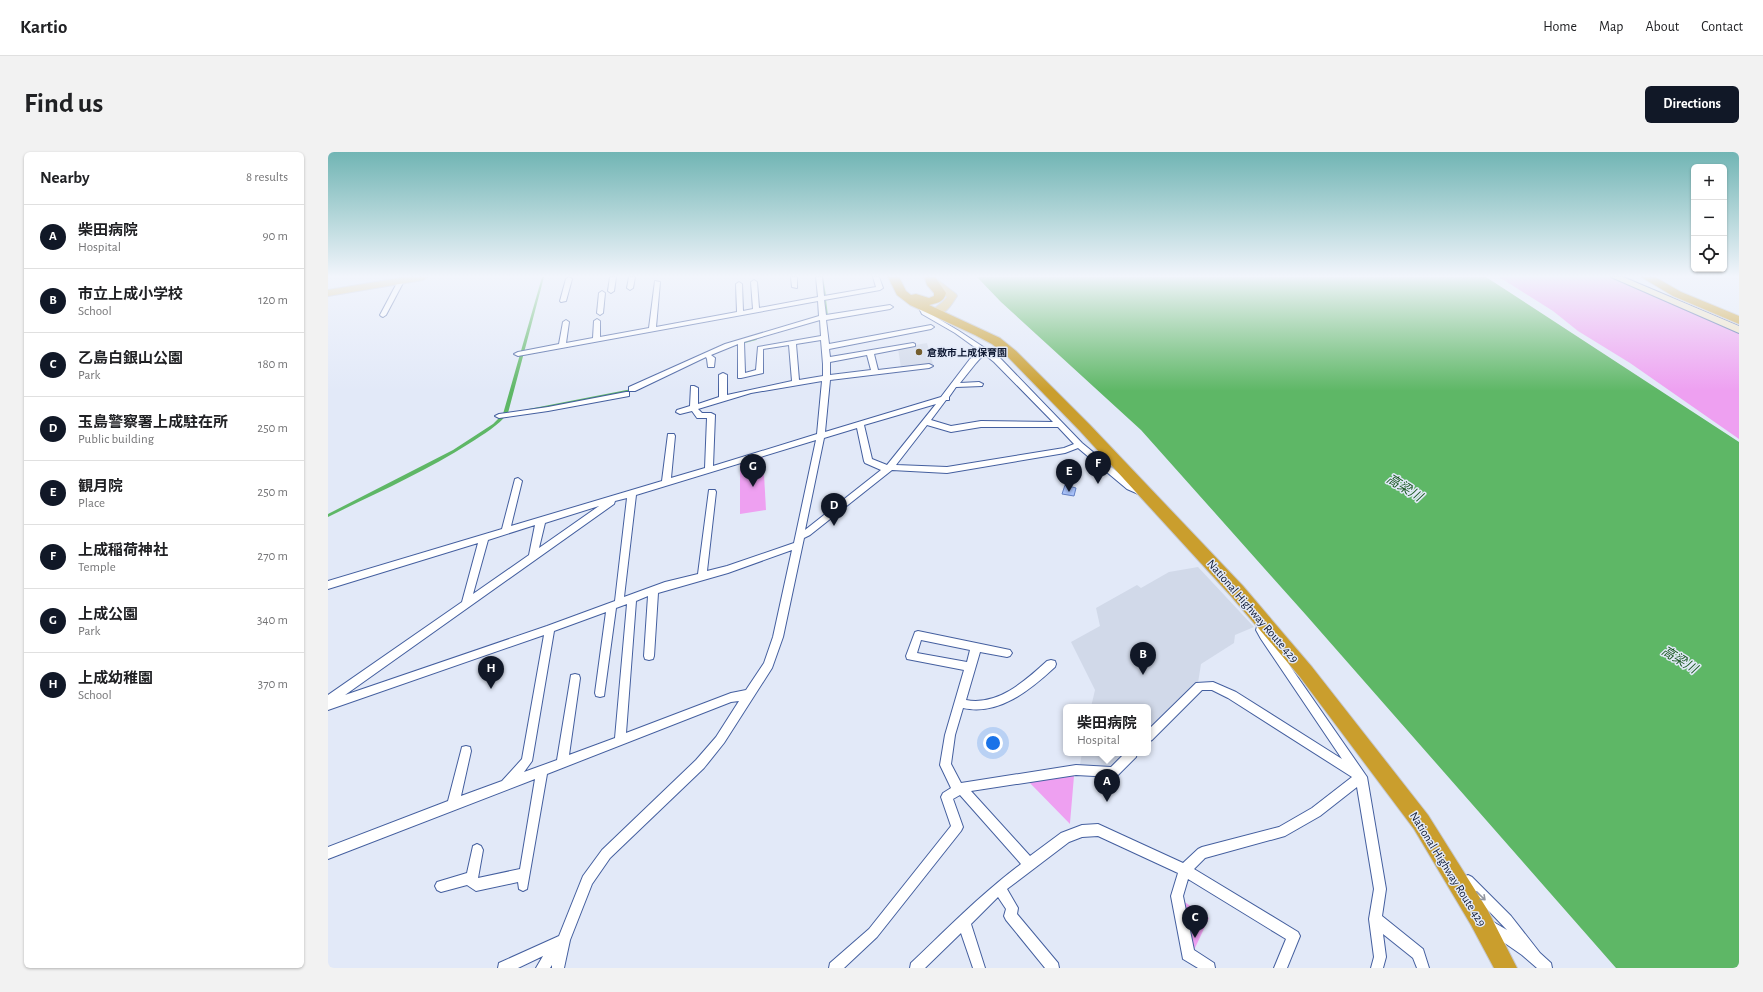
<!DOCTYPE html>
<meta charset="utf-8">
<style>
body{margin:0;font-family:"Alegreya Sans","Noto Sans JP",sans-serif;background:#f2f2f2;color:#202124}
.controls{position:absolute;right:12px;top:12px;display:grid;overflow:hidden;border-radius:6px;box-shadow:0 1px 3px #0004}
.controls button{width:36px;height:36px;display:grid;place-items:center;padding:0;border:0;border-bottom:1px solid #e0e0e0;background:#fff;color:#202124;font:20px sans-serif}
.you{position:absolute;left:665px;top:591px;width:14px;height:14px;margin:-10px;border:3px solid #fff;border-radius:50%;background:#1a73e8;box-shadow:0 0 0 6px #1a73e833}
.badge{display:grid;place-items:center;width:26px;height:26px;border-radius:50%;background:#111827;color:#fff;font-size:13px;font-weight:700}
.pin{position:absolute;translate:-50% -33px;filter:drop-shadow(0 1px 2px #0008)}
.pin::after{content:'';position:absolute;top:21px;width:14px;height:12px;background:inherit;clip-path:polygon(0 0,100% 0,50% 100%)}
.popup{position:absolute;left:735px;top:552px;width:88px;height:52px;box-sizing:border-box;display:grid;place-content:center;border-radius:6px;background:#fff;filter:drop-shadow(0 1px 3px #0005);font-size:13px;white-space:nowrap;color:#757577}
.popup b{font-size:15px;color:#202124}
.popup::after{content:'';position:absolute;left:50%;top:100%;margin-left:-8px;border:8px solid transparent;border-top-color:#fff}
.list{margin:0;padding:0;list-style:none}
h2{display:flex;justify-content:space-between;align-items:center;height:52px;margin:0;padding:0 16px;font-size:17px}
h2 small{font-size:13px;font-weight:400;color:#757577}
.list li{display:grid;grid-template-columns:26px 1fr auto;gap:12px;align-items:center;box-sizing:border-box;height:64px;padding:0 16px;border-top:1px solid #e0e0e0}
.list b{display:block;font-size:15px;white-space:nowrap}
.list p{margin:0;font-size:13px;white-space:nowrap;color:#757577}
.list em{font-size:13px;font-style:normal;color:#757577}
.icon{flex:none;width:22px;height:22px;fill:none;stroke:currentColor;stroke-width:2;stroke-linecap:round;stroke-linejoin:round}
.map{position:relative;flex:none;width:1411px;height:816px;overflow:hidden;border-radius:6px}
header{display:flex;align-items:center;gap:24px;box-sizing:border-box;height:56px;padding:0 20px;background:#fff;border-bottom:1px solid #e0e0e0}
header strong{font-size:19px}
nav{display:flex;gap:22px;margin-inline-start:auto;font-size:14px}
.intro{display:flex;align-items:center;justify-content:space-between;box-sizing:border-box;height:96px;padding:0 24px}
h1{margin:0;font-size:28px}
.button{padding:10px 18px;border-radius:6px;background:#111827;color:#fff;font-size:14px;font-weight:700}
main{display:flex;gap:24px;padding:0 24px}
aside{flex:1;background:#fff;border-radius:6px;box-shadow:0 1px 3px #0004}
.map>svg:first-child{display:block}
</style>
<header>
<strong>Kartio</strong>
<nav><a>Home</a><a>Map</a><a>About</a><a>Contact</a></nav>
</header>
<div class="intro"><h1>Find us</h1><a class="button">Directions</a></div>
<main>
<aside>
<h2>Nearby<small>8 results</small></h2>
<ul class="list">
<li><span class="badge">A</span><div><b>柴田病院</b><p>Hospital</p></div><em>90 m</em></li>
<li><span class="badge">B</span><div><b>市立上成小学校</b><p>School</p></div><em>120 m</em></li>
<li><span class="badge">C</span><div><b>乙島白銀山公園</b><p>Park</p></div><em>180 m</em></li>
<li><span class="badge">D</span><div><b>玉島警察署上成駐在所</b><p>Public building</p></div><em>250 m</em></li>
<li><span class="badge">E</span><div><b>観月院</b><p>Place</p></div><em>250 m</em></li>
<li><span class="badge">F</span><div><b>上成稲荷神社</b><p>Temple</p></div><em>270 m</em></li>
<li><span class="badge">G</span><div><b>上成公園</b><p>Park</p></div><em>340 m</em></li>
<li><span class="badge">H</span><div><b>上成幼稚園</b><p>School</p></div><em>370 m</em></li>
</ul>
</aside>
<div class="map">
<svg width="1411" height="816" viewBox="0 0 1411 816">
<rect width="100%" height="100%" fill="#e2e9f8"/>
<g fill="#d1d9e9">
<path d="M 599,191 L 605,212 L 573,216 L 570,196 Z"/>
<path d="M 870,415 L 926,475 L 907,483 L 906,491 L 873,512 L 870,531 L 820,579 L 820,555 L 763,555 L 767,538 L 743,490 L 772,474 L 768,456 L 809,433 L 813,436 L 841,420 Z"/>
<path d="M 754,601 L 798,601 L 780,618 L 751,618 Z"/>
</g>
<g fill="#eea0f1">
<path d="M 1171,125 L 1284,125 L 1411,180 L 1411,287 L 1302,211 L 1250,179 L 1225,159 Z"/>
<path d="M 435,305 L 438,358 L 412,362 L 412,311 Z"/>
<path d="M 746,624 L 742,671 L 742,672 L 701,630 Z"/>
<path d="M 855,749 L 881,766 L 866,798 Z"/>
</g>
<g fill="#5eb766">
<path d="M 214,125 L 216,125 L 180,261 C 170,274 156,282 142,291 C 97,320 48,341 0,365 L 0,362 L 125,298 L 165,272 L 175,262 Z"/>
<path d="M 649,125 L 1158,125 L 1411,290 L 1411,816 L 1288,816 L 978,463 L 813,278 L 673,150 Z"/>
</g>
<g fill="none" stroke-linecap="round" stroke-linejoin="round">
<g stroke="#5eb766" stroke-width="2">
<path d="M 494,125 L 497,144"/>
<path d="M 497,147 L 499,164"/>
<path d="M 413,191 L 428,187"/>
<path d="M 201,258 L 304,238"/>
</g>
</g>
<path fill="#a9c3fc" stroke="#6380c3" d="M 737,333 L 748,336 L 746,344 L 734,342 Z"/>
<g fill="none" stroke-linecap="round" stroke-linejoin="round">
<g stroke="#445f9f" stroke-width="2">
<g id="street">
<path d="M 241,125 L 244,127 L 238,149 L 233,150 L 232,149 L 238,127 Z"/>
<path d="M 282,125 L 288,125 L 286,139 L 283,141 L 280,139 Z"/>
<path d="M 301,125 L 307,125 L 305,136 L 302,138 L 299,136 Z"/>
<path d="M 463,125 L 469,125 L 469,136 L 464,135 Z"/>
<path d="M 488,125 L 494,125 L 496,144 L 548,135 L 545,125 L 551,125 L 555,136 L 552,138 L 496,148 L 498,163 L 562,153 L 565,155 L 562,157 L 498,168 L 501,192 L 603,173 L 606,175 L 603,177 L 501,197 L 502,205 L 585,191 L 587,192 L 587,194 L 546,202 L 550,218 L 601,212 L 605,214 L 601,216 L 502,228 L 497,280 L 613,245 L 642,207 L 652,199 L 627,181 L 594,162 L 591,156 L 594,154 L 596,155 L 599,160 L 631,179 L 672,206 L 754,291 L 805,333 L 818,339 L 819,341 L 815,344 L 799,337 L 750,296 L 737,301 L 619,321 L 564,318 L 482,383 L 476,386 L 455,485 L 444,516 L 396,591 L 376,616 L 282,706 L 264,732 L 242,788 L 236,816 L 224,816 L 224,813 L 222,816 L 208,816 L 215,804 L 190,816 L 170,816 L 171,811 L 231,784 L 255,724 L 274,698 L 368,608 L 388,585 L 411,549 L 403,550 L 219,622 L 199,737 L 195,739 L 191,737 L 190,730 L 148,739 L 139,733 L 113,740 L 109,738 L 107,734 L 109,730 L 139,721 L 145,694 L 149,692 L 153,694 L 155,698 L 150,726 L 192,717 L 207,627 L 0,707 L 0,695 L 120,649 L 133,599 L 134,595 L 138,594 L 142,595 L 143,599 L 133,644 L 174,629 L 194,607 L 216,483 L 0,558 L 0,543 L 134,450 L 150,391 L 0,437 L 0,429 L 174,377 L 187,327 L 190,326 L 194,329 L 183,374 L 334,329 L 340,282 L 346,282 L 347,284 L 343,326 L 377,316 L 379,266 L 369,266 L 364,259 L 352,262 L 348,260 L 349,258 L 362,254 L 363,234 L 366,234 L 370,236 L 370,252 L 391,245 L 391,223 L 395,221 L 399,223 L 399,243 L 464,229 L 461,193 L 435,197 L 435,221 L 413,226 L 410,226 L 410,192 L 383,203 L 387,206 L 386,215 L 380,215 L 379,207 L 378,205 L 307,239 L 301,239 L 301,235 L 397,192 L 491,164 L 490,149 L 190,204 L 186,202 L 190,200 L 231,192 L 235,170 L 238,168 L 241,170 L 238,191 L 265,186 L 266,169 L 269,167 L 272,169 L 272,185 L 321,176 L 327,129 L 332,130 L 328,175 L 409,160 L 408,132 L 411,130 L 414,132 L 415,159 L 425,157 L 423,130 L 426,128 L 429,130 L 431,156 L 490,145 ZM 492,168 L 493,184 L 430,195 L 428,218 L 417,221 L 416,190 ZM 493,188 L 495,212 L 495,224 L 471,228 L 468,192 ZM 656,202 L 666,210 L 725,270 L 653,269 L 623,274 L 603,268 L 618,248 L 621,248 L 621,245 L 628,235 L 654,234 L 655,232 L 651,230 L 632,231 L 648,211 ZM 539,203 L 543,218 L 502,223 L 502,210 ZM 494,229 L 489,282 L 385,314 L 387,263 L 383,261 L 374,261 L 370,257 L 423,241 ZM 608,252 L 559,313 L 544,307 L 536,273 ZM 599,273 L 623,280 L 653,275 L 730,275 L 746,292 L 736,296 L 619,315 L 568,313 ZM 529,276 L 536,309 L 537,311 L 553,318 L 477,378 L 496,286 ZM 488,288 L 466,391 L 399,414 L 379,419 L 388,340 L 387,338 L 381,338 L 370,422 L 337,430 L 296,445 L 308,343 ZM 299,346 L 287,449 L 219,474 L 17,543 L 286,352 L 287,349 ZM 271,354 L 211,396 L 217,371 ZM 207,373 L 201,403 L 145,442 L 160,388 ZM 464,398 L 445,485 L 436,511 L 418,538 L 403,541 L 298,581 L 308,449 L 320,444 L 316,504 L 317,507 L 321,508 L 325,507 L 326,504 L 330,441 L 400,421 ZM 299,452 L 287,586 L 241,603 L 252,526 L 251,523 L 247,522 L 243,523 L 229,608 L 196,620 L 204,609 L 226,479 L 278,460 L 267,541 L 268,544 L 272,545 L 276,544 L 288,456 Z"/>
<path d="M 73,127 L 76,129 L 58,163 L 55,165 L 53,164 L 52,163 L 70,129 Z"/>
<path d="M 274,139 L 277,141 L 275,161 L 272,163 L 269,161 L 271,141 Z"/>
<path d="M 298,240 L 301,240 L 301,244 L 220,259 L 171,266 L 167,264 L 171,262 L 220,255 Z"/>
<path d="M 934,467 L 937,468 C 940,473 937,477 939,481 L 1039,625 L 1058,737 L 1054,764 L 1095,797 L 1101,816 L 1089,816 L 1085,806 L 1055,782 L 1058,805 L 1055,816 L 1043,816 L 1046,805 L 1041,767 L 1046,737 L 1029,635 L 992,664 L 957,684 L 877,706 L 866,717 L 970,780 L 972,784 L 959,816 L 946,816 L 958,787 L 860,727 L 855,744 L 866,798 L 886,811 L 887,816 L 870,816 L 855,807 L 843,744 L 850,721 L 770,684 L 754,685 L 741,690 L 679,737 L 690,756 L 689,762 L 730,811 L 731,816 L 717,816 L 678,768 L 676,764 L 678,757 L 670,745 L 643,772 L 657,816 L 645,816 L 633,781 L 597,816 L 582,816 L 583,811 C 619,777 653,742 693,712 L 632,643 L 625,647 L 635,675 L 633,679 L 549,785 L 516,816 L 501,816 L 502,811 L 541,777 L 623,674 L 613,645 L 615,641 L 623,636 L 612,613 L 617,583 L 636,518 L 579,507 L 578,504 L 587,480 L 590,479 L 682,498 L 684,501 L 682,504 L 679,505 L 652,500 L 638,548 C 670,554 697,529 719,509 L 723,508 L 727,509 L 728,512 L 727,515 C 702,538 671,564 635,556 L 627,583 L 623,612 L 633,631 L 748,613 L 783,615 L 797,601 L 809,601 L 808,605 L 789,624 L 785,625 L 748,623 L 643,639 L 702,704 L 733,681 L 754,673 L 770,672 L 855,711 L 870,697 L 874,695 L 951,675 L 984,656 L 1024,625 L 900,546 L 884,538 L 874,538 L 824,588 L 820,590 L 820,578 L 868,531 L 885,530 L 908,540 L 1014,607 L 933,487 L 928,478 L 931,468 ZM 593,488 L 642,498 L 639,510 L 589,501 Z"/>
<path d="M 1140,723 L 1144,725 L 1183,764 L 1212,801 L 1223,811 L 1224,816 L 1209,816 L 1194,803 L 1158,778 L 1156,774 L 1158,770 L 1162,768 L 1179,778 L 1136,733 L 1134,729 L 1136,725 Z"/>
</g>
</g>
<g stroke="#445f9f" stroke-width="2">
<path id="secondary" d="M 1283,125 L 1295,125 L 1411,174 L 1411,181 Z"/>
</g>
<g stroke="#c5c7ce" stroke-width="2">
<g id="primary">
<path d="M 78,125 L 100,125 L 95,128 L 0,144 L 0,138 Z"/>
<path d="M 595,125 L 606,125 L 628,142 L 629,144 C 623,153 617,165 604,162 L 603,160 C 608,154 613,153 619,145 Z"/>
</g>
</g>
<g stroke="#c5c7ce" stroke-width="2">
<g id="highway">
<path d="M 560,125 L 571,125 L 578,139 L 583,143 L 588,142 L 601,146 L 606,144 L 606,141 L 599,133 L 597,127 L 599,125 L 607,125 L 618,141 C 616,150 609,151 601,153 L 672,186 L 688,199 L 762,273 L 915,434 L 984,515 L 1100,663 L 1159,757 L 1189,816 L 1166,816 L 1143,773 L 1086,677 L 972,525 L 903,444 L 752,279 L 680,205 L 664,192 L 647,183 L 582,153 L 569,143 Z"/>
<path d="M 1313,125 L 1327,125 L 1353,140 L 1411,164 L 1411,172 L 1345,144 Z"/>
</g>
</g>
<use href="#street" fill="#fff" fill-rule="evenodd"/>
<use href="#secondary" fill="#efe2c0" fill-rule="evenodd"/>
<use href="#primary" fill="#dfc581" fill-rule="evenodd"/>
<use href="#highway" fill="#ca9e2d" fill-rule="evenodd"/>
</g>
<defs><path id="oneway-shaft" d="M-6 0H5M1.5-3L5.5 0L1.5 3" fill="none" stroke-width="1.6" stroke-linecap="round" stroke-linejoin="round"/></defs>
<use stroke="#9297a2" href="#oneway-shaft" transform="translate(1153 744) rotate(44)"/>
<linearGradient id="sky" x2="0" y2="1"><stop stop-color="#71b5b4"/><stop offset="0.52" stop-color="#f2f5fc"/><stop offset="1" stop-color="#f2f5fc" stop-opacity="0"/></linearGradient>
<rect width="1411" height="239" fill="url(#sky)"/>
<circle fill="#745e2e" stroke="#e2e9f8" stroke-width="1.5" cx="591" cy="200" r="4"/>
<g text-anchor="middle" stroke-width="3" stroke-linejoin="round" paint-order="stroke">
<g font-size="10" font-weight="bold" fill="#0d1731" stroke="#e2e9f8" text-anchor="start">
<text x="599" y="204">倉敷市上成保育園</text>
</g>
<g font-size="12" fill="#0d1731" stroke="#e2e9f8">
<text transform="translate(925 459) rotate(49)" y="4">National Highway Route 429</text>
<text transform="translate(1120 717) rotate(58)" y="4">National Highway Route 429</text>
</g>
<g font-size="13" font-style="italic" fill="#1f5b27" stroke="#e2e9f8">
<text transform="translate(1077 335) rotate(32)" y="5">高梁川</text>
<text transform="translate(1352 507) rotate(32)" y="5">高梁川</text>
</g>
</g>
</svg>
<div class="controls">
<button>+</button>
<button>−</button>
<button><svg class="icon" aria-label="locate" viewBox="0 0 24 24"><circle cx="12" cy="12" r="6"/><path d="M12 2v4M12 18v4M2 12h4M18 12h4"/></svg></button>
</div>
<div class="you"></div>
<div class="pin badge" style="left:779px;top:650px">A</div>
<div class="popup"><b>柴田病院</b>Hospital</div>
<div class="pin badge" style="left:815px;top:523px">B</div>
<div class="pin badge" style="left:867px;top:786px">C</div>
<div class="pin badge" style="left:506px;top:374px">D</div>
<div class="pin badge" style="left:741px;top:340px">E</div>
<div class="pin badge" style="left:770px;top:332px">F</div>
<div class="pin badge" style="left:425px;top:335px">G</div>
<div class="pin badge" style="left:163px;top:537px">H</div>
</div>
</main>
